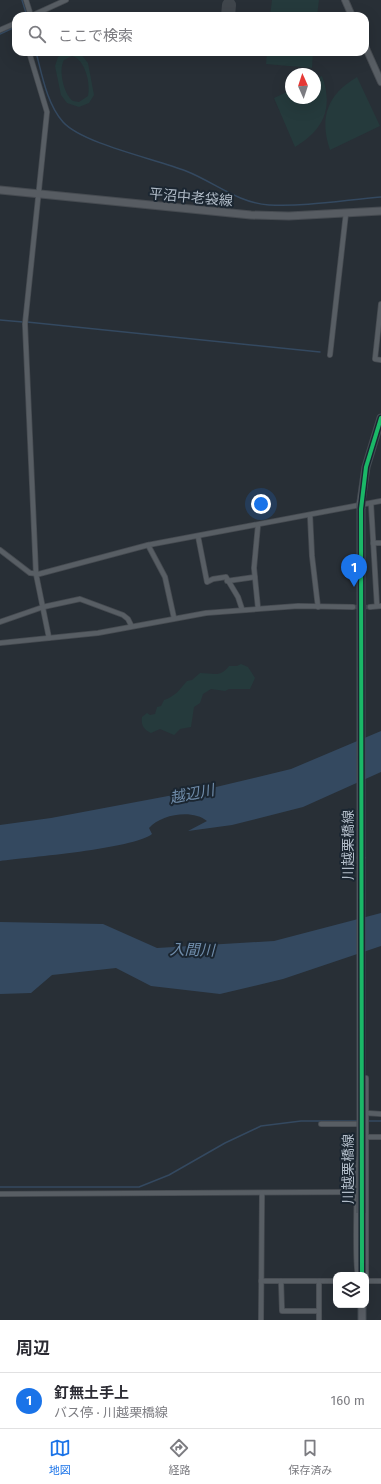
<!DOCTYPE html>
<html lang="ja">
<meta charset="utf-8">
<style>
body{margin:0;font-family:"Fira Sans","Noto Sans JP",sans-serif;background:#f7f7f7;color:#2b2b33}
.controls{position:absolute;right:12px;bottom:12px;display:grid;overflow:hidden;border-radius:8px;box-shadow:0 4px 16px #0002}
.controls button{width:36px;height:36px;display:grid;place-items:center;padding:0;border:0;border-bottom:1px solid #e1e1e2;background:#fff;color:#2b2b33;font:20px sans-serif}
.compass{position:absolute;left:285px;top:68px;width:36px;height:36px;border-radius:50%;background:#fff;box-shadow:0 4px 16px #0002;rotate:357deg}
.you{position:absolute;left:261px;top:504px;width:14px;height:14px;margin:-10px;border:3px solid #fff;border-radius:50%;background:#1a73e8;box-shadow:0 0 0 6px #1a73e833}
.badge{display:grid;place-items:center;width:26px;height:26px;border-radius:50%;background:#1a73e8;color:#fff;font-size:13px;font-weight:700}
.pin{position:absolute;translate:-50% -33px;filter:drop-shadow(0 1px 2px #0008)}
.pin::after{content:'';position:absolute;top:21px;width:14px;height:12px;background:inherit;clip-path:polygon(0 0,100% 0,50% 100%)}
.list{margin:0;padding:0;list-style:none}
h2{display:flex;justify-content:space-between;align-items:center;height:52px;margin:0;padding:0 16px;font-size:17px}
h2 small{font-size:13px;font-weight:400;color:#7c7c81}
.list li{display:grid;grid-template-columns:26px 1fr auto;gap:12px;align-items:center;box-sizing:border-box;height:56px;padding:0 16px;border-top:1px solid #e1e1e2}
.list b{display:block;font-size:15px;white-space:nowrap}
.list p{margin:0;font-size:13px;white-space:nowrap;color:#7c7c81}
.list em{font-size:13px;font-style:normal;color:#7c7c81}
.icon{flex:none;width:22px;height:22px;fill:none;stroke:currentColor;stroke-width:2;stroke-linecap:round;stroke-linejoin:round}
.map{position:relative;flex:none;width:381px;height:1320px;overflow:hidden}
.search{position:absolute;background:#fff;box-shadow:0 4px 16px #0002;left:12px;right:12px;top:12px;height:44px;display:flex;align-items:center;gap:10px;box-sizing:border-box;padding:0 14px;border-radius:12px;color:#7c7c81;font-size:15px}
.sheet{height:108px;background:#fff}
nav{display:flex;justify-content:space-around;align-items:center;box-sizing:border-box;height:56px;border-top:1px solid #e1e1e2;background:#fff;font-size:11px;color:#7c7c81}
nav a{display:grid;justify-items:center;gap:2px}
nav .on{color:#1a73e8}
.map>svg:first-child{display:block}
</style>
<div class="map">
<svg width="381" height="1320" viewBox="0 0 381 1320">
<rect width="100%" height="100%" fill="#282f36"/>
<path fill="#2f3a46" d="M 124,12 L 168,16 L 123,16 Z"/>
<g fill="#253a3c" fill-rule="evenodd">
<path d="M 272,0 L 319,0 L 317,16 L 270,16 Z"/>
<path d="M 66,52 L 80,53 L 88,63 L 94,95 L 89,103 L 79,107 L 67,103 L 61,95 L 55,66 L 58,57 ZM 72,56 C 85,59 91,84 88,96 L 79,102 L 73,101 C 64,95 58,70 64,60 Z"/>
<path d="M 267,52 L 313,52 L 312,68 L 266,64 Z"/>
<path d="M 322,76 C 334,109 323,130 295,147 L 274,98 L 291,90 L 291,98 L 315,98 L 315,79 Z"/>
<path d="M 357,77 L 380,126 L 330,150 C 319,117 327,95 357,77 Z"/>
<path d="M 241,664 L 248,667 L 255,678 L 250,689 L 229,689 L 225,691 L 211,689 L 203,694 L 200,703 L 194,707 L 191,727 L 180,729 L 174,735 L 160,729 L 151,733 C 143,729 141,725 142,717 L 147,713 L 150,715 L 155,714 L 157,707 L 161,706 L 164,700 C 176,696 179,690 187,681 L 192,680 L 200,673 C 213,673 220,678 229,666 L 237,666 Z"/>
</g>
<g fill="#344960">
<path d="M 381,731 L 381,772 L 303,807 L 232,825 L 188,831 L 207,821 C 193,809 161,814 149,828 L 152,834 C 133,849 29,857 0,861 L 0,825 L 51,818 L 216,787 L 291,769 Z"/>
<path d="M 381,913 L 381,946 L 283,979 L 220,994 L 151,986 L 116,968 L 52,975 L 31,993 L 0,994 L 0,922 L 103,924 L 157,948 L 274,941 Z"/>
</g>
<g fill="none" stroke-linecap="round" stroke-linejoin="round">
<g stroke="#344960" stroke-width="1.5">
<path d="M 22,0 L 27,16"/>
<path d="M 0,34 L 15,27"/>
<path d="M 36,52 C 42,75 47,104 63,122 C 83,144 156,159 186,171 C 214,182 238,203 269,205 C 305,207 345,200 381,197"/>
<path d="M 0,320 L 23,322"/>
<path d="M 27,322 L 320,352"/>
<path d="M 367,1121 L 381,1121"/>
<path d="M 0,1187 L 139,1187 L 169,1175 L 225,1143 L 261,1126 L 301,1121 L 359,1121"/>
</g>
<path stroke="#40464c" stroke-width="14" d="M 228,16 L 229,5"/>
<path stroke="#3d444c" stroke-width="4.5" stroke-dasharray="4.5 2" stroke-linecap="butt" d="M 353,607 L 370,607"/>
<g stroke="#464b51" stroke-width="6">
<g id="minor">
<path d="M 26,0 L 31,16"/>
<path d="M 31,16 L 66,0"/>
<path d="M 0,30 L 16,23"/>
<path d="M 29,52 L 47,112 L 25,324 L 36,574 L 49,638"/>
<path d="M 381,304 L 375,359 L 381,360"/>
<path d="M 330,355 L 346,213"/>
<path d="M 371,504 L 377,606"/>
<path d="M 310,515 L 312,556 L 318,607"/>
<path d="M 198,536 L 207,582 L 213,579 L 226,577 L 238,597 L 242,609"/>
<path d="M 373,543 L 381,543"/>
<path d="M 148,545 L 165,577 L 174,618"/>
<path d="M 0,550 L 30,573 L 39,574 L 148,545 L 381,501"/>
<path d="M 227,581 L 255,577"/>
<path d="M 370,607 L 381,606"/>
<path d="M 258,608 L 254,568 L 258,525"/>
<path d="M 0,622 L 43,607 L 80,599 L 123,615 L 128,619 L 131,625"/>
<path d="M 0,643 L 98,633 L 206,613 L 298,606 L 353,607"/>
<path d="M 366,1113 L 381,1114"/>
<path d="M 321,1124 L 362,1124"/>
<path d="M 366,1137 L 381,1137"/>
<path d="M 0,1194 L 357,1192"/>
<path d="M 358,1275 C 355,1265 356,1163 360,1156"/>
<path d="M 366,1276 L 366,1078"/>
<path d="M 261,1281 L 336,1281"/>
<path d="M 281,1281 L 282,1311 L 319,1311"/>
<path d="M 319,1281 L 319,1320"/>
<path d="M 366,1281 L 381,1281"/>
<path d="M 261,1320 L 262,1193"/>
</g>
</g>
<g stroke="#464b51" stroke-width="8">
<g id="tertiary">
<path d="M 345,0 L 352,16"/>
<path d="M 365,46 L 381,82"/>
</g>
</g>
<g stroke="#464b51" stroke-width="9">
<path id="secondary" d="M 0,190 L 251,215 L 289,216 L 381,211"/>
</g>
<g stroke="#454c53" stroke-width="9">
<g id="primary">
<path d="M 361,502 L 366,467 L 381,418"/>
<path d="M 361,509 L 361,857"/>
<path d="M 361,1213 L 362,1275"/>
<path d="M 362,1305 L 362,1320"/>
</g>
</g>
<use href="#minor" stroke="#585e64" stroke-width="4.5"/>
<use href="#tertiary" stroke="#585e64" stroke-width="6"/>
<use href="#secondary" stroke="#575c62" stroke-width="7"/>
<use href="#primary" stroke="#5a5f66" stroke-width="7"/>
<g stroke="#454c53" stroke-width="9" stroke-linecap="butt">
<g id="primary-bridge">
<path d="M 361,509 L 361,502"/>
<path d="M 361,857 L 361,1213"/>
</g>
</g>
<use href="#primary-bridge" stroke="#5a5f66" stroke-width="7"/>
<g stroke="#1b2631" stroke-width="7">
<path id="bus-1" d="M 362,1275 L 361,509 L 366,467 L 381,418"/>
</g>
<use href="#bus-1" stroke="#1ab867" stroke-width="4"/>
</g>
<g text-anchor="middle" stroke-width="4" stroke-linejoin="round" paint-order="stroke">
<g font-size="14" fill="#b1bcc8" stroke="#1b2631">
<text transform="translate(191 197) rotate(5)" y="5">平沼中老袋線</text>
<text transform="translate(348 845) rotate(-90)" y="5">川越栗橋線</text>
<text transform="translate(348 1169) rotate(-90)" y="5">川越栗橋線</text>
</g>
<g font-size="15" font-style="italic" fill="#718eac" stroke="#1b2631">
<text transform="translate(192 794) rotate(-11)" y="5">越辺川</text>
<text transform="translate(192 950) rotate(1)" y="5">入間川</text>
</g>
</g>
</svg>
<div class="controls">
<button><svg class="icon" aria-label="layers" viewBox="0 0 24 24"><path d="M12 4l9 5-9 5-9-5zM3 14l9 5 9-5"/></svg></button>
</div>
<svg class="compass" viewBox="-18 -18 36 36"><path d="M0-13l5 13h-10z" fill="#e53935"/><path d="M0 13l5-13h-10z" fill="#7c7c81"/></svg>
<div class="you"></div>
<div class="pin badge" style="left:354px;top:587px">1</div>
<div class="search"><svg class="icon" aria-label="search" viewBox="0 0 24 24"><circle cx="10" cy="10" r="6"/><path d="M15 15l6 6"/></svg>ここで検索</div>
</div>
<section class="sheet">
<h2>周辺<small></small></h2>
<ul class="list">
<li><span class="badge">1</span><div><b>釘無土手上</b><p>バス停 · 川越栗橋線</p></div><em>160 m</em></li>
</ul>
</section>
<nav>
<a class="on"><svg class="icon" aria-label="map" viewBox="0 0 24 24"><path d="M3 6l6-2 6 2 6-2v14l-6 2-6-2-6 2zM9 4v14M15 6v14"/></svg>地図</a>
<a><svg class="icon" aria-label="directions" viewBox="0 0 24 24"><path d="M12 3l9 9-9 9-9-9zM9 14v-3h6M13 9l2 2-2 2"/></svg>経路</a>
<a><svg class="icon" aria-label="saved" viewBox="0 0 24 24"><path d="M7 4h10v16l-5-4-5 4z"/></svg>保存済み</a>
</nav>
